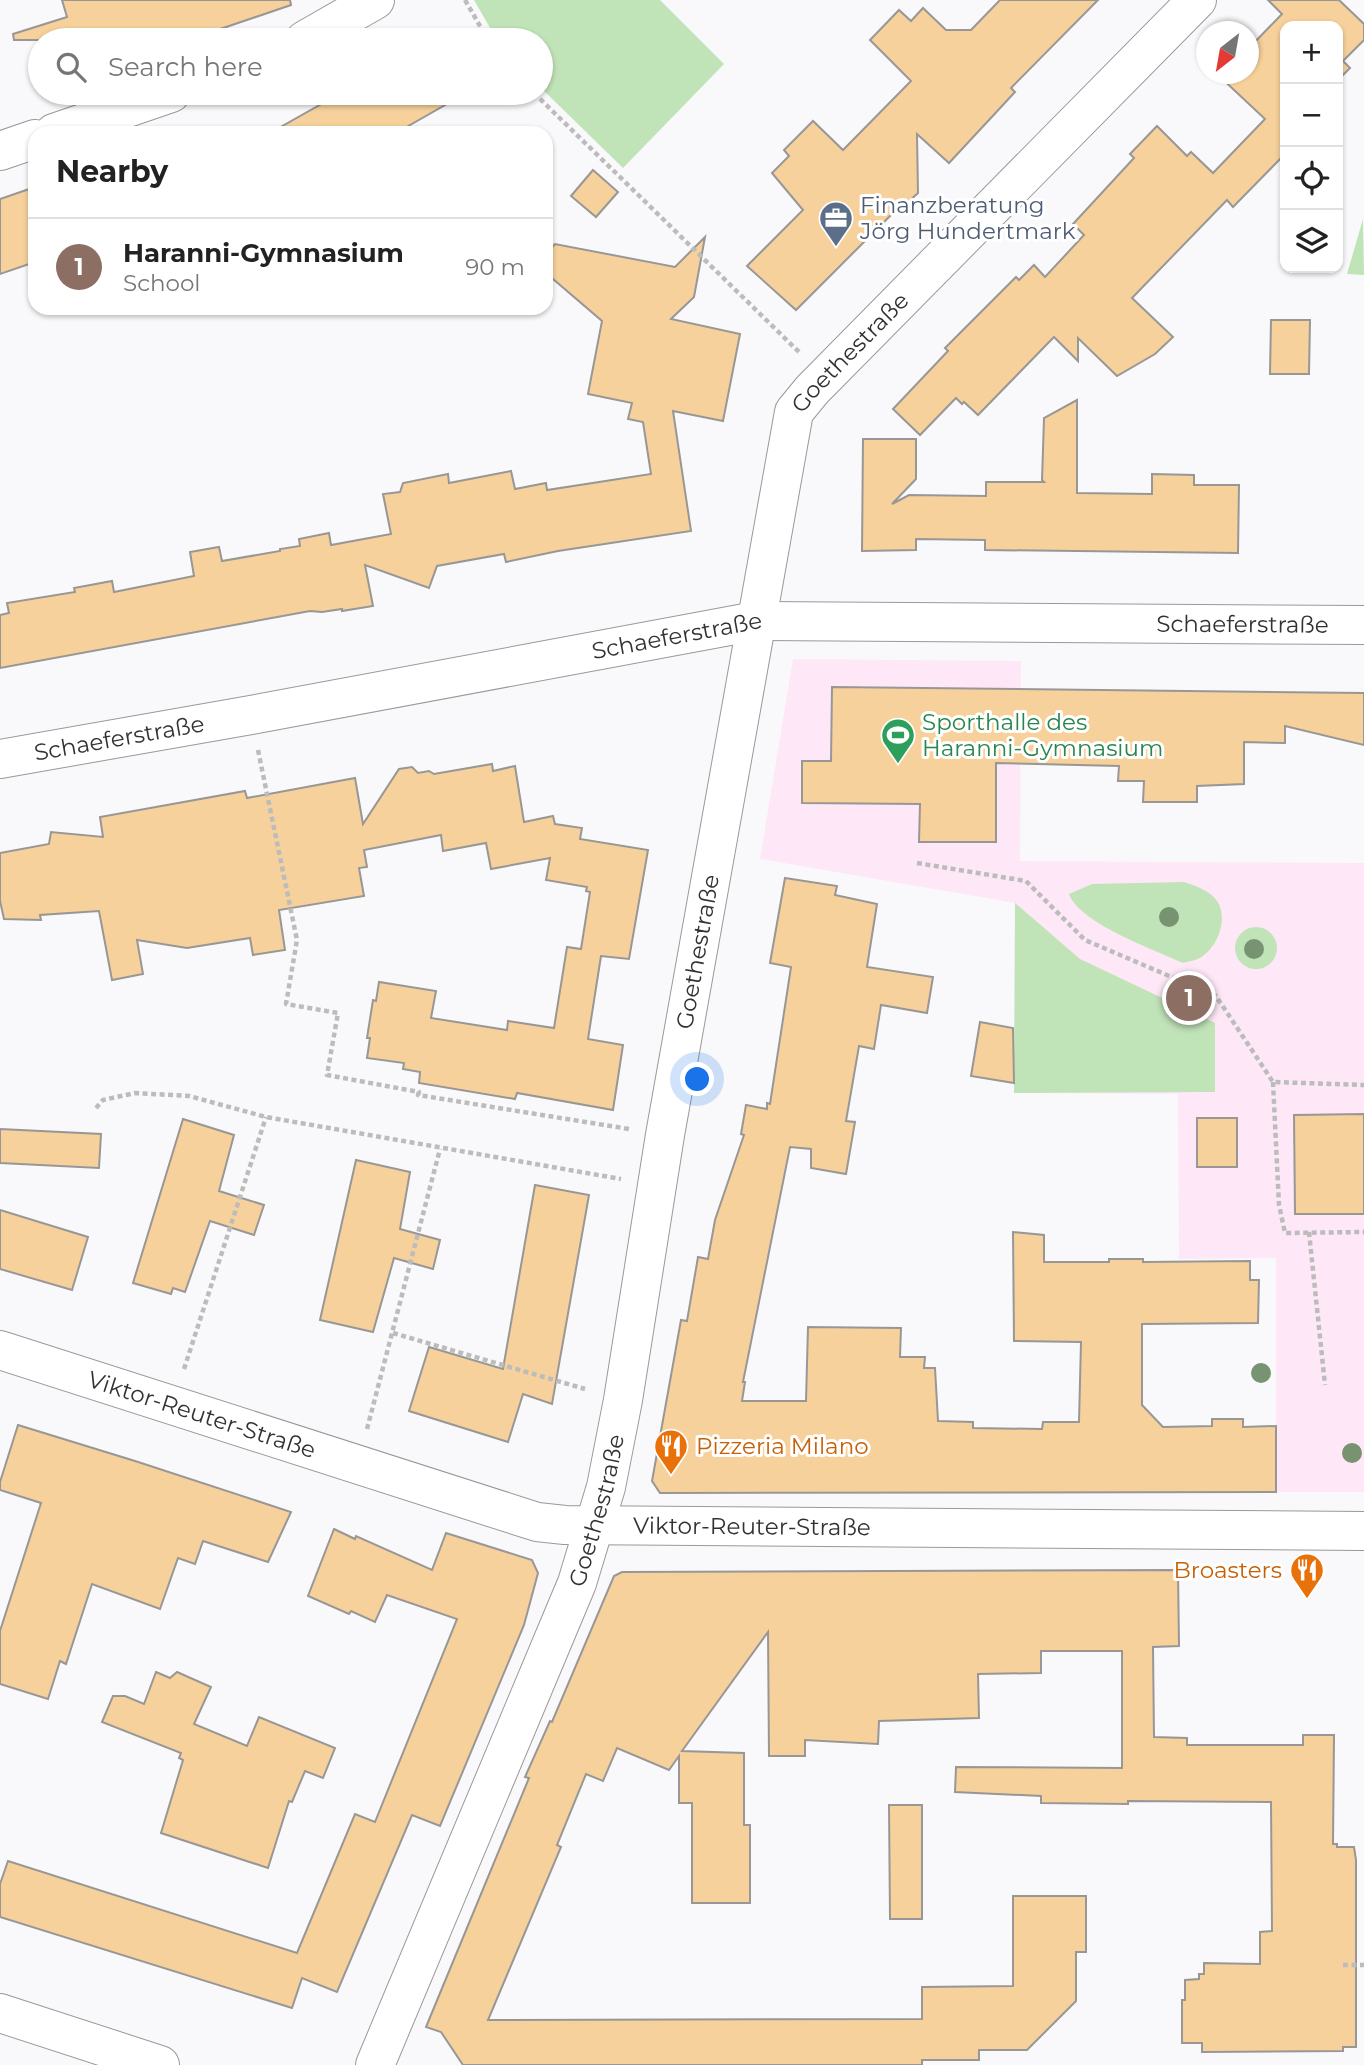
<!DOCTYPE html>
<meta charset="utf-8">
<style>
body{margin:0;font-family:Montserrat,sans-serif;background:#f6f6f6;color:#222}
.controls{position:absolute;right:21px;top:21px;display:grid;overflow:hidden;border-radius:14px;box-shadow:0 2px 5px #0004}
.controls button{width:63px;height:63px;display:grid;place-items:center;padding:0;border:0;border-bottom:2px solid #e0e0e0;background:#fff;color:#222;font:35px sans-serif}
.compass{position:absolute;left:1196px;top:21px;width:63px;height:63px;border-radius:50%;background:#fff;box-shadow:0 2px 5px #0004;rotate:211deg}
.you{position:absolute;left:698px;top:1080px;width:24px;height:24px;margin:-18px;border:5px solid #fff;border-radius:50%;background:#1a73e8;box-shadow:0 0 0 10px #1a73e833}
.badge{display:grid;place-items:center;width:46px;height:46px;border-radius:50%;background:#0b8043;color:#fff;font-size:23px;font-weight:700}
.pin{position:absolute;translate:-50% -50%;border:4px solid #fff;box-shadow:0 2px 7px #0006}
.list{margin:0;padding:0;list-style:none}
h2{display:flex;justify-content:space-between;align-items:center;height:91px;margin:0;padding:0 28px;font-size:30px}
h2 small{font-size:23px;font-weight:400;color:#767676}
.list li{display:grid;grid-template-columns:46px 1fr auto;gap:21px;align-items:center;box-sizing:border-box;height:98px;padding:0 28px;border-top:2px solid #e0e0e0}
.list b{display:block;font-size:26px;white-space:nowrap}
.list p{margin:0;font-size:23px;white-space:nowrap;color:#767676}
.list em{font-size:23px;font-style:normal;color:#767676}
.icon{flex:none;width:38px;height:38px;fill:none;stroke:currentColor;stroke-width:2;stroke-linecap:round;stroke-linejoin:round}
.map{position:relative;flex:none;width:1364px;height:2065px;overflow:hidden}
.search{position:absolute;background:#fff;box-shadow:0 2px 5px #0004;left:28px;top:28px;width:525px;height:77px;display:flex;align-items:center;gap:18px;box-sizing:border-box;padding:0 24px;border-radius:38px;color:#767676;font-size:26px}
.panel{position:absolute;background:#fff;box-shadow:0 2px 5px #0004;left:28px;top:126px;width:525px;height:189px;border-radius:21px}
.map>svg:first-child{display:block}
</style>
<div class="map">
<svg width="1364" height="2065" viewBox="0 0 1364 2065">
<rect width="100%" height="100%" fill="#f9f9fb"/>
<path fill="#fee8f7" d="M 793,659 L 1021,661 L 1020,861 L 1364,863 L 1364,1492 L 1276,1492 L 1276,1258 L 1179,1259 L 1178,1094 L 1014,1093 L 1015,903 L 760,859 Z"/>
<g fill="#c1e3b8">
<path d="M 474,0 L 660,0 L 724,64 L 623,168 L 541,88 L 541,40 L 497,40 Z"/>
<path d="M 1363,219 L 1364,275 L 1347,274 Z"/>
<path d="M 1184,882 C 1195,886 1210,890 1217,901 C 1228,917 1219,944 1204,955 C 1199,960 1190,961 1183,963 C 1155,950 1079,923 1069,894 L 1092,884 Z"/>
<path d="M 1015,903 L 1080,959 L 1215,1023 L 1215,1092 L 1014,1093 Z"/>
<circle cx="1256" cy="948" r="21"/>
</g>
<g fill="#f7d19b" stroke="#989796" stroke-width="2">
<path d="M 62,0 L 290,0 L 291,5 L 188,40 L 14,40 L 13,34 L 67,17 Z"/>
<path d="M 1000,0 L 1098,0 L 1011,88 L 1015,92 L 949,163 L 917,134 L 918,193 L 907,203 L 903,203 L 796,310 L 747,266 L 803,210 L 772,173 L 789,156 L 784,150 L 813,121 L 843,150 L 911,81 L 870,40 L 899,10 L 911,21 L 923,8 L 946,30 L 971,30 Z"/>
<path d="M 1268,0 L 1339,0 L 1364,24 L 1364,40 L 1343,61 L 1350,68 L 1338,80 L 1338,26 L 1285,26 L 1285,154 L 1233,207 L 1227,200 L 1132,298 L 1173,337 L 1155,354 L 1117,376 L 1078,338 L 1078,361 L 1054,337 L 978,415 L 964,402 L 962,404 L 956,398 L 920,435 L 893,409 L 948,351 L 945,348 L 1016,277 L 1019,280 L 1034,265 L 1045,277 L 1084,235 L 1073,224 L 1134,158 L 1130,154 L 1157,126 L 1187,156 L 1191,152 L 1213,173 L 1265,119 L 1217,74 L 1249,74 L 1249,48 L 1282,14 Z"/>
<path d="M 341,93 L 466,93 L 396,133 L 270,133 Z"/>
<path d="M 593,170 L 618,192 L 596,217 L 571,196 Z"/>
<path d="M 35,187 L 35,262 L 0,274 L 0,199 Z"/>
<path d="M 705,237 L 694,297 L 671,319 L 740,334 L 723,421 L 673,411 L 691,531 L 558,551 L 506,562 L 504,554 L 437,566 L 429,588 L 365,565 L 373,606 L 342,611 L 342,609 L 322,612 L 310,611 L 0,668 L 0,615 L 9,613 L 7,603 L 75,592 L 74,588 L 112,581 L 114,592 L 194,576 L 190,552 L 219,547 L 222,561 L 280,551 L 280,549 L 300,546 L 299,539 L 329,533 L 331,545 L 391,534 L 383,494 L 400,492 L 403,483 L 448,474 L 449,483 L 511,471 L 515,489 L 546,483 L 547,490 L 651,474 L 643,422 L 628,419 L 632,403 L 588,394 L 602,321 L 546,273 L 546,254 L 555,244 L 675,267 Z"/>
<path d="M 1271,320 L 1310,320 L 1309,374 L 1270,374 Z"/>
<path d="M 1077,400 L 1077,493 L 1152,494 L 1152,474 L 1194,475 L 1194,485 L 1239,485 L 1238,553 L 985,550 L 985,540 L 916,539 L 916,550 L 862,551 L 863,439 L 916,439 L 916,479 L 892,504 L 909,495 L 986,496 L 986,482 L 1044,482 L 1042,480 L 1044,418 Z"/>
<path d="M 832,687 L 1364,693 L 1364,745 L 1285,726 L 1285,743 L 1244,742 L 1244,784 L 1197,786 L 1197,802 L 1143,802 L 1144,781 L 1118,781 L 1119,766 L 996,763 L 996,842 L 919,842 L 920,804 L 802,803 L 802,761 L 831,761 Z"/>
<path d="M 492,764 L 493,771 L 515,766 L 524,822 L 553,816 L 555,824 L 582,828 L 580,839 L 648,850 L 629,959 L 601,956 L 588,1039 L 623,1045 L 613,1110 L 517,1093 L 515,1099 L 419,1083 L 420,1072 L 403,1069 L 404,1063 L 367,1058 L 370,1038 L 367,1038 L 373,1000 L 376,1001 L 379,982 L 436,991 L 431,1018 L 507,1030 L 508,1021 L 554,1028 L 567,947 L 581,949 L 590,892 L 586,891 L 587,887 L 546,880 L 550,858 L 491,869 L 486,843 L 443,851 L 441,835 L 364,850 L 367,867 L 359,868 L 364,896 L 279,910 L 285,950 L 253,955 L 250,938 L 187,948 L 137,940 L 143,974 L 112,980 L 99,911 L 40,915 L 41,920 L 4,919 L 0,901 L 0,853 L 49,844 L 51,832 L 103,837 L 100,817 L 245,791 L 247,798 L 355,778 L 363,824 L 399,769 L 412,767 L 418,773 L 429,771 L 434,774 Z"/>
<path d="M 785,878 L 837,886 L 835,895 L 877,904 L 867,967 L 933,977 L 927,1013 L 881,1005 L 874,1049 L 859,1046 L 846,1121 L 855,1122 L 846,1174 L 811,1168 L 811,1149 L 790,1147 L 743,1382 L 745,1382 L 742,1401 L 806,1401 L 808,1327 L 901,1328 L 900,1357 L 925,1357 L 924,1368 L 935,1368 L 938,1421 L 973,1422 L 973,1428 L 1042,1429 L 1043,1422 L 1079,1422 L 1081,1342 L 1014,1341 L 1013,1232 L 1044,1235 L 1044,1262 L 1109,1262 L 1109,1259 L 1143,1259 L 1143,1262 L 1250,1261 L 1250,1280 L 1259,1280 L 1258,1323 L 1142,1324 L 1142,1405 L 1163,1427 L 1212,1426 L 1212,1419 L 1243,1419 L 1243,1427 L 1276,1426 L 1276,1492 L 660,1493 L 652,1481 L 681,1320 L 687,1321 L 698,1257 L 708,1259 L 715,1220 L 744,1135 L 741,1134 L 746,1105 L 767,1109 L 767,1103 L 770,1104 L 791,967 L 770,963 Z"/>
<path d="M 980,1022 L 1013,1028 L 1014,1083 L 971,1076 Z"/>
<path d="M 1364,1114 L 1364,1214 L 1295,1214 L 1294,1115 Z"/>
<rect x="1197" y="1118" width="40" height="49"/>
<path d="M 183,1119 L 234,1135 L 219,1191 L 264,1205 L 254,1235 L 210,1221 L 185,1292 L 173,1288 L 171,1294 L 133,1283 Z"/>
<path d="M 0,1129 L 101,1134 L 99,1168 L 0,1163 Z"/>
<path d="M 356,1160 L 410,1172 L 400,1229 L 440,1240 L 433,1269 L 394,1258 L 373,1332 L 320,1320 Z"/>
<path d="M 535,1185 L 589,1195 L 552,1404 L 523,1394 L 508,1442 L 409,1411 L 429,1347 L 503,1369 Z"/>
<path d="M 0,1210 L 88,1237 L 72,1290 L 0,1269 Z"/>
<path d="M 18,1425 L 135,1461 L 291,1512 L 268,1562 L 203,1541 L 195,1564 L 178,1558 L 160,1609 L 92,1584 L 66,1664 L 60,1661 L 48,1699 L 0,1684 L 0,1631 L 41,1503 L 0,1490 L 0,1482 Z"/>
<path d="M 334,1529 L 355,1539 L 356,1536 L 432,1570 L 446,1533 L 532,1560 L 538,1573 L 524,1625 L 440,1826 L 412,1815 L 337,1992 L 302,1978 L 292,2008 L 0,1917 L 0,1884 L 8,1861 L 297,1953 L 355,1814 L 375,1822 L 457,1619 L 387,1595 L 375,1622 L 351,1611 L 349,1614 L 308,1596 Z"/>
<path d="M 1178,1570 L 1179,1646 L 1153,1647 L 1154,1737 L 1187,1738 L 1187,1745 L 1303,1745 L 1303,1735 L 1334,1735 L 1333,1844 L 1337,1844 L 1337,1847 L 1354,1847 L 1356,1860 L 1356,2047 L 1343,2047 L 1343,2051 L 1202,2052 L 1202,2043 L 1182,2043 L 1182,2000 L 1185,2000 L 1185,1980 L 1199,1979 L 1199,1974 L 1204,1974 L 1204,1963 L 1260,1964 L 1260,1932 L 1272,1931 L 1271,1802 L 1128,1801 L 1128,1804 L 1041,1803 L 1041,1796 L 955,1792 L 956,1767 L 1122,1768 L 1122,1651 L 1041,1651 L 1041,1673 L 978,1674 L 979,1718 L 879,1721 L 878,1744 L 805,1740 L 805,1756 L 769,1756 L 768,1632 L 682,1751 L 744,1753 L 744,1825 L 750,1825 L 750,1903 L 692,1903 L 692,1803 L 679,1803 L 679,1756 L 669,1770 L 617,1748 L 603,1781 L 586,1774 L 557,1845 L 561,1847 L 488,2020 L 922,2019 L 922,1987 L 1013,1986 L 1013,1896 L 1086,1896 L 1086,1952 L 1076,1952 L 1076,2001 L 1027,2050 L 979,2050 L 979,2060 L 922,2060 L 922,2065 L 463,2065 L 441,2032 L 426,2027 L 529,1778 L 525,1777 L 550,1721 L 552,1722 L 614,1576 L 622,1572 Z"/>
<path d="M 156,1672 L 170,1678 L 177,1672 L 211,1687 L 194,1724 L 247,1746 L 259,1717 L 335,1748 L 323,1778 L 305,1771 L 292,1802 L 289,1801 L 268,1868 L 161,1833 L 183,1760 L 179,1758 L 181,1753 L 102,1722 L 113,1696 L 125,1696 L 144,1704 Z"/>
<path d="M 889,1805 L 922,1805 L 922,1919 L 890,1919 Z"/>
</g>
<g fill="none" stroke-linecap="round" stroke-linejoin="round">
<g stroke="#98999a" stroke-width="40">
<g id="street">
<path d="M 305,40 L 375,0"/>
<path d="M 54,133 L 171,93"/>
<path d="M 0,151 L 35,139"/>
<path id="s1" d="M 0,759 L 251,715 L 756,621 L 1364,625"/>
<path id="s2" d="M 0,1350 L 537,1522 L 565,1525 L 1364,1531"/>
<path id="s3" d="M 375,2065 L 577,1583 L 606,1487 L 623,1400 L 665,1135 L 794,412 L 812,390 L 1197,0"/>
</g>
</g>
<g stroke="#98999a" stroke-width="40">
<path id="secondary" d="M 0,2013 L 160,2065"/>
</g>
<g stroke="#bcbcbd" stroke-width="4.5" stroke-dasharray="5 3.5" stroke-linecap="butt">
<path d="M 465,0 L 488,40"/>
<path d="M 534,93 L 799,352"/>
<path d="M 258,750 L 297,940 L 286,1004 L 338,1013 L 327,1075 L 419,1092 L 418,1095 L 629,1129"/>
<path d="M 917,863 L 1026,881 L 1085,940 L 1216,996 L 1273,1082 L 1364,1085"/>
<path d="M 1273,1082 L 1279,1205 L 1285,1233 L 1364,1232"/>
<path d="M 96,1108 L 103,1100 L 135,1093 L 189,1096 L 266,1117 L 621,1179"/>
<path d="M 1309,1232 L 1325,1385"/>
<path d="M 393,1333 L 585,1389"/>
<path d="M 184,1369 L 266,1117"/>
<path d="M 367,1429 L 440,1149"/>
<path d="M 1343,1965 L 1364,1965"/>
</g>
<use href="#street" stroke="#fff" stroke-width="38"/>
<use href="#secondary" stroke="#fff" stroke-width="38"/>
</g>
<g fill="#789371">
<circle cx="1169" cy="917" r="10"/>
<circle cx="1254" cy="949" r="10"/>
<circle cx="1261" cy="1373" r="10"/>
<circle cx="1352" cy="1453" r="10"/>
</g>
<defs>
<g id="office-pin" transform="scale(1.75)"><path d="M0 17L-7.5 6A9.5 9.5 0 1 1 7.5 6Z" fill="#5c6f8a" stroke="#fff"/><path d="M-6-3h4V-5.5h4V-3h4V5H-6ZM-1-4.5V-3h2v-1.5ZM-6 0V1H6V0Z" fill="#fff"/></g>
<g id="stadium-pin" transform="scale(1.75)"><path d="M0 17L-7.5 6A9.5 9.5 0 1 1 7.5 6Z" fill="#2e9e5b" stroke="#fff"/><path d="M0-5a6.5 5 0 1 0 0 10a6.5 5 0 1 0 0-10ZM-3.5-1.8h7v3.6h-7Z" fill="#fff"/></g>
<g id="restaurant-pin" transform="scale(1.75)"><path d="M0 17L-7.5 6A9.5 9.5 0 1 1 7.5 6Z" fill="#e8710a" stroke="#fff"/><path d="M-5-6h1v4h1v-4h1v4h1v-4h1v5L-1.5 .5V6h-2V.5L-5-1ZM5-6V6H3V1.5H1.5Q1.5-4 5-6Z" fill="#fff"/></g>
</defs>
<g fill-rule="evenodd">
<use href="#office-pin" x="836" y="218"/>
<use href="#stadium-pin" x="898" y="735"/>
<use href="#restaurant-pin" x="671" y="1446"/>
<use href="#restaurant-pin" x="1307" y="1570"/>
</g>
<g text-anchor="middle" stroke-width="6" stroke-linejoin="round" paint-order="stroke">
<g font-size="23" fill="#4e5e75" stroke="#fff" text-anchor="start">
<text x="860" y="213">Finanzberatung<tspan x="860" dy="26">Jörg Hundertmark</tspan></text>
</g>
<g font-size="23" fill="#323233" stroke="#fff">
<text dy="8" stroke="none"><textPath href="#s3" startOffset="1796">Goethestraße</textPath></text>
<text dy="8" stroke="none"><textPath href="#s1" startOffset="1255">Schaeferstraße</textPath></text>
<text dy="8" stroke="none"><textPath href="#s1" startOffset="688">Schaeferstraße</textPath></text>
<text dy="8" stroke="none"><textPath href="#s1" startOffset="121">Schaeferstraße</textPath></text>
<text dy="8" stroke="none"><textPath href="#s3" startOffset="1166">Goethestraße</textPath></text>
<text dy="8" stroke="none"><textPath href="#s2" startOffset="212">Viktor-Reuter-Straße</textPath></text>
<text dy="8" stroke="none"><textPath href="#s3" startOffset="598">Goethestraße</textPath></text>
<text dy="8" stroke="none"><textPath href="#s2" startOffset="779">Viktor-Reuter-Straße</textPath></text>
</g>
<g font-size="23" fill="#27864d" stroke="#fff" text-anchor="start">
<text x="922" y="730">Sporthalle des<tspan x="922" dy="26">Haranni-Gymnasium</tspan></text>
</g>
<g font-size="23" fill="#c56008" stroke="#fff" text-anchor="start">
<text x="696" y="1454">Pizzeria Milano</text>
<text x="1282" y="1578" text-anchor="end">Broasters</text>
</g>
</g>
</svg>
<div class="controls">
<button>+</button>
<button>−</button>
<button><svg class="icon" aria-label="locate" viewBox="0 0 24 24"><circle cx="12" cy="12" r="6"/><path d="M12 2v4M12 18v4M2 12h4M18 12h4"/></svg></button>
<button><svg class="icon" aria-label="layers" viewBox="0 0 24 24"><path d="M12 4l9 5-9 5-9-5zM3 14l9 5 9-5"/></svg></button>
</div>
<svg class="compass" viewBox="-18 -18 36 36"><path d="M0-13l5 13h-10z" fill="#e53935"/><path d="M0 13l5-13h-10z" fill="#767676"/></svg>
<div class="you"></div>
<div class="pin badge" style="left:1189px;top:998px;background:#8d6e63">1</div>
<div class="search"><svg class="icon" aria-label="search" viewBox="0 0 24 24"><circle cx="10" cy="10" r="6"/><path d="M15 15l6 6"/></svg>Search here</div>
<section class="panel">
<h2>Nearby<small></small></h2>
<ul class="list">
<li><span class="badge" style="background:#8d6e63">1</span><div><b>Haranni-Gymnasium</b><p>School</p></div><em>90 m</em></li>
</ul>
</section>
</div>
